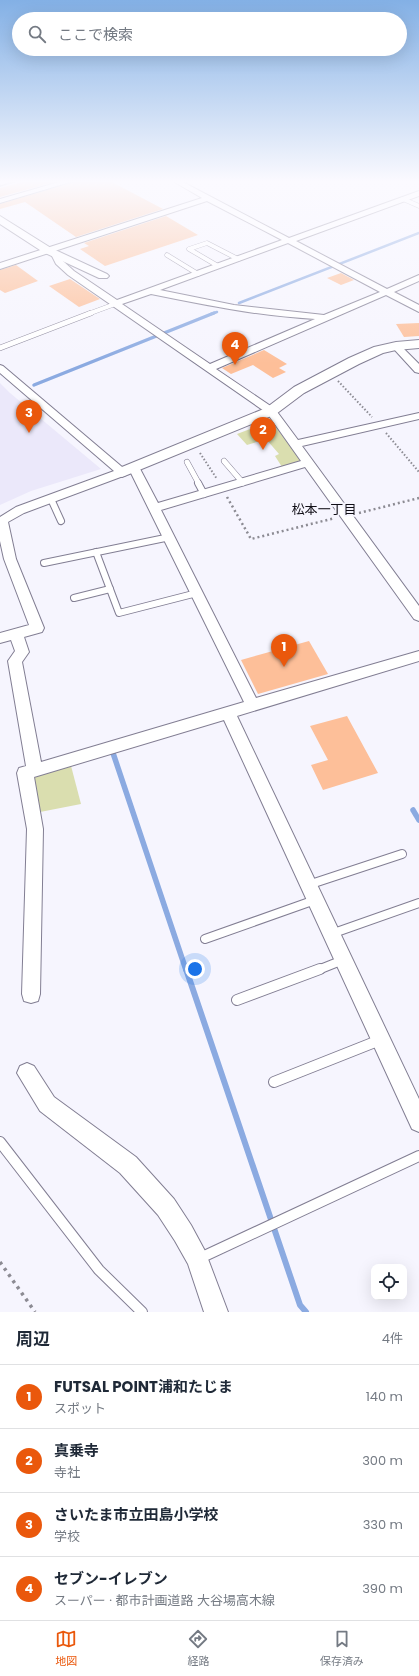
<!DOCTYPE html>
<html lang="ja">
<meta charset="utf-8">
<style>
body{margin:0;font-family:Poppins,"Noto Sans JP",sans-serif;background:#f6f6f7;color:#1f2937}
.controls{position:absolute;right:12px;bottom:12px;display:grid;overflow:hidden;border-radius:8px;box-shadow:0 4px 16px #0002}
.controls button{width:36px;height:36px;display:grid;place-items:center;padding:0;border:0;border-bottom:1px solid #e0e1e3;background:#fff;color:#1f2937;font:20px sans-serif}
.you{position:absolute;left:195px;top:969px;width:14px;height:14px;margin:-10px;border:3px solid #fff;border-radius:50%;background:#1a73e8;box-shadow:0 0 0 6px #1a73e833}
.badge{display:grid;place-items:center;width:26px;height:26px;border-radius:50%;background:#ea580c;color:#fff;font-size:13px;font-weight:700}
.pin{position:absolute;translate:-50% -33px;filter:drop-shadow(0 1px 2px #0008)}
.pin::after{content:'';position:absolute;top:21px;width:14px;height:12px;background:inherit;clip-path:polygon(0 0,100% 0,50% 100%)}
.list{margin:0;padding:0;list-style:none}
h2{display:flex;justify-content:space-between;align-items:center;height:52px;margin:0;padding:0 16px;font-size:17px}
h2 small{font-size:13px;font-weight:400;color:#747a83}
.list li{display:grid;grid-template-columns:26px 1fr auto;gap:12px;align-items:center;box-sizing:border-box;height:64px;padding:0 16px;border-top:1px solid #e0e1e3}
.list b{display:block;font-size:15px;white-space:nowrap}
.list p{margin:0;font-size:13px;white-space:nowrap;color:#747a83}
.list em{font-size:13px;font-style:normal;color:#747a83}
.icon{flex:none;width:22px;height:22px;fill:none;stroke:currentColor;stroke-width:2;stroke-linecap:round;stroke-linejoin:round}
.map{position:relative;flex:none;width:419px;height:1312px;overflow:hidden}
.search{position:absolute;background:#fff;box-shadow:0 4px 16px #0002;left:12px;right:12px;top:12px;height:44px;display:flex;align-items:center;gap:10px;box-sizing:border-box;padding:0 14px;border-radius:22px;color:#747a83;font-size:15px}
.sheet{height:308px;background:#fff}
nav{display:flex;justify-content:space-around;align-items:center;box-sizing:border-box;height:56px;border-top:1px solid #e0e1e3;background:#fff;font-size:11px;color:#747a83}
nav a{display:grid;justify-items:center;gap:2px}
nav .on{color:#ea580c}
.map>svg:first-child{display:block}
</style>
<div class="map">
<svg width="419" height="1312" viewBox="0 0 419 1312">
<rect width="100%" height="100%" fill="#f6f5fe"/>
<path fill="#ebe8fa" d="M 0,383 L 10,393 L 101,469 L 31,491 L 0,505 Z"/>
<g fill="#dadeaf">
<path d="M 271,421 L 299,457 L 300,461 L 282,467 L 275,456 L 279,454 L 266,439 L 247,445 L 237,434 Z"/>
<path d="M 70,762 L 81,804 L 35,813 L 28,775 Z"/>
</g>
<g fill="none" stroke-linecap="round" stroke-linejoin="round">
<g stroke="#8baae1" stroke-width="2.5">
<path d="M 239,303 L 419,233"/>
<path d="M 211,314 L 217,312"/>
</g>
<path stroke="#8baae1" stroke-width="3.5" d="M 34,385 L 214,313"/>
<g stroke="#8baae1" stroke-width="5.5">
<path d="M 113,753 L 186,970"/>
<path d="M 413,810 L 419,820"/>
</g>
<path stroke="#8baae1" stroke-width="6" d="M 186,969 L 300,1305 L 306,1312"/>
</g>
<g fill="#fdbf99">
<path d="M 30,180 L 61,180 L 0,197 L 0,188 Z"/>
<path d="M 78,180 L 108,180 L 163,209 L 76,237 L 25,202 L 0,209 L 0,204 L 77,181 Z"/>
<path d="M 166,216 L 198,235 L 105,266 L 80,249 L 89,246 L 84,243 Z"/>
<path d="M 16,265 L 38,281 L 5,293 L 0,290 L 0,270 Z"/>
<path d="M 341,273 L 354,280 L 341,285 L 327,278 Z"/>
<path d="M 70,279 L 100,299 L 79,307 L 49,286 Z"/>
<path d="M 419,323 L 419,336 L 404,337 L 396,324 Z"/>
<path d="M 264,350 L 287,364 L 279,368 L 286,372 L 273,378 L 253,365 L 231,374 L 222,368 Z"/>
<path d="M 309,641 L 328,674 L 258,694 L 241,660 Z"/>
<path d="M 347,716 L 378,773 L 323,790 L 311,765 L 328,760 L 310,726 Z"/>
</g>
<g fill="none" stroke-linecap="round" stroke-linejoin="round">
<g stroke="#827e93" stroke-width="5">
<g id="lane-far4">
<path d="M 403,199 L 419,206"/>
<path d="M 167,255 L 198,274"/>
<path d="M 218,266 L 189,249 L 207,243 L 238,259"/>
<path d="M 88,314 L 115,304"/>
</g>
</g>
<g stroke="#827e93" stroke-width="6">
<g id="lane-far3">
<path d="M 0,348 L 91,313"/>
<path d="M 224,461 L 243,483"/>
<path d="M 187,462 L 199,484"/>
</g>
</g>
<g stroke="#827e93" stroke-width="8">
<g id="lane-far2">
<path d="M 198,483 L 204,494"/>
<path d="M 51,499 L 61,521"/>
<path d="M 96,552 L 119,613 L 197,593"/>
<path d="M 44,563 L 170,537"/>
<path d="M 74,598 L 110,589"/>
</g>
</g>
<g stroke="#827e93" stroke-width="10">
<g id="lane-far1">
<path d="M 308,885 L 402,854"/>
<path d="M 331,934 L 419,903"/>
<path d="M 205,939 L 315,900"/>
<path d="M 318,970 L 343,960"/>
</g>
</g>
<g stroke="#827e93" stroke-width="12">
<g id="lane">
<path d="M 237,1000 L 320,969"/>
<path d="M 274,1082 L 380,1040"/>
<path d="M 0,1142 L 99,1270 L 142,1312"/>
<path d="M 198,1259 L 419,1156"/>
</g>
</g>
<g stroke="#827e93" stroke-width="2">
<g id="street">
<path d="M 66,180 L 77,180 L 0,203 L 0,199 Z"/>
<path d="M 171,180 L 179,180 L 289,238 L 419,191 L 419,196 L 296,241 L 387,289 L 419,275 L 419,281 L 394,292 L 419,305 L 419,312 L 386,295 L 216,369 L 275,409 L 298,440 L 419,413 L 419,419 L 302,446 L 419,606 L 419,621 L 414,619 L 305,467 L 161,510 L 256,698 L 419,651 L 419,661 L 237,716 L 419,1099 L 419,1132 L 412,1129 L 224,720 L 34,777 L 43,829 L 40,994 L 38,1001 L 31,1003 L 24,1001 L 22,994 L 27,829 L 17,773 L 19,768 L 26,766 L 8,661 L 15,651 L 11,640 L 0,643 L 0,633 L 29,625 L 4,559 L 0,541 L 0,517 L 16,507 L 114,471 L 0,373 L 0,365 L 3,366 L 128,472 L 126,475 L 24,513 L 8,522 L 16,559 L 44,628 L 42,632 L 24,637 L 29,652 L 22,662 L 41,762 L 244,702 L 128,467 L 130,465 L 138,465 L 158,503 L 301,461 L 267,413 L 68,275 L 56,264 L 51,254 L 55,252 L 58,252 L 63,261 L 74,271 L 117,300 L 282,240 L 207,201 L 0,269 L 0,263 L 202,198 ZM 288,243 L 380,292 L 324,315 L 234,305 L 160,290 ZM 151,294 C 205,305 259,316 315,319 L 210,364 L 122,304 Z"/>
<path d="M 396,343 L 399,344 L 419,364 L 419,373 L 415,372 L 393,348 L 391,346 L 393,344 Z"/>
<path d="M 27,1063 L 34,1066 L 54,1097 L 136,1157 L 174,1199 L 191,1225 L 205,1251 L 228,1312 L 204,1312 L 188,1264 L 175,1241 L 158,1215 L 120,1173 L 40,1111 L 17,1073 L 20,1066 Z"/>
</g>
</g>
<g stroke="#827e93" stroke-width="2">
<g id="secondary">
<path d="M 0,216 L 51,248 L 107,274 L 109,276 L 107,278 L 99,278 L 43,252 L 0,224 Z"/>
<path d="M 419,340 L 419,348 L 396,350 L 383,353 L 359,364 L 304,393 L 276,414 L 127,475 L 122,477 L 117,475 L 114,472 L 117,469 L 266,408 L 294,387 L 349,358 L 374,347 L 396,342 Z"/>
</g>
</g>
<g stroke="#8c8b93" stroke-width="2" stroke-dasharray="1.5 2" stroke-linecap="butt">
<path d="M 338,381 L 372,417"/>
<path d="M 386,433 L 419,472"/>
<path d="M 200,453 L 217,479"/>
</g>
<g stroke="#8c8b93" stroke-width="2.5" stroke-dasharray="2 3" stroke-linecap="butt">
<path d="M 227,497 L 251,539 L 335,518"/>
<path d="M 359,513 L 419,498"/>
</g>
<path stroke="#8c8b93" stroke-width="3.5" stroke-dasharray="3 4.5" stroke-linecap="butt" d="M 0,1262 L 35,1312"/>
<use href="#lane-far4" stroke="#fff" stroke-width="4"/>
<use href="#lane-far3" stroke="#fff" stroke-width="5"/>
<use href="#lane-far2" stroke="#fff" stroke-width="6"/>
<use href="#lane-far1" stroke="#fff" stroke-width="8"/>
<use href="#lane" stroke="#fff" stroke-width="10"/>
<use href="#street" fill="#fff" fill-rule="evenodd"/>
<use href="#secondary" fill="#fff" fill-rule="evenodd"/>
<path stroke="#7c7a83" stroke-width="1.5" d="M 0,186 L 21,180"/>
</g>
<linearGradient id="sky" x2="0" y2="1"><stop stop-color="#83b0e5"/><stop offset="0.5" stop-color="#fbfaff"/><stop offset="1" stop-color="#fbfaff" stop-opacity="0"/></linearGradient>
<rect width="419" height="363" fill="url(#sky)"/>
<g text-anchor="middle" stroke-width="3.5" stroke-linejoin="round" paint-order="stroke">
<g font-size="13" fill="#100e16" stroke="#f6f5fe">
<text x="324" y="514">松本一丁目</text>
</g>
</g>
</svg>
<div class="controls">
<button><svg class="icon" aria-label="locate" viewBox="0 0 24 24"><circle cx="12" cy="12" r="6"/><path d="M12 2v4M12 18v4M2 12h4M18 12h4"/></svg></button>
</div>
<div class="you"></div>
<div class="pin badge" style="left:284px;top:667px">1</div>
<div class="pin badge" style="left:263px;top:450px">2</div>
<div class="pin badge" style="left:29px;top:433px">3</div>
<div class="pin badge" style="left:235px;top:365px">4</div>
<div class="search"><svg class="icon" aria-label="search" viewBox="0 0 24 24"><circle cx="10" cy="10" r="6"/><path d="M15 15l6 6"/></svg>ここで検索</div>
</div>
<section class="sheet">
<h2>周辺<small>4件</small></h2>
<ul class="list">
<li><span class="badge">1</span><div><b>FUTSAL POINT浦和たじま</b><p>スポット</p></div><em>140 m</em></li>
<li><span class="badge">2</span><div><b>真乗寺</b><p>寺社</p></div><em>300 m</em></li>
<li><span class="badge">3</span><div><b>さいたま市立田島小学校</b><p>学校</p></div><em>330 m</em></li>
<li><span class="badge">4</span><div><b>セブン-イレブン</b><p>スーパー · 都市計画道路 大谷場高木線</p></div><em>390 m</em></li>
</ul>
</section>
<nav>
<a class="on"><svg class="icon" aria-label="map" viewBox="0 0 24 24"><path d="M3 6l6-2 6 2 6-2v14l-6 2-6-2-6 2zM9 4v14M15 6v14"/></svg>地図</a>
<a><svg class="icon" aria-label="directions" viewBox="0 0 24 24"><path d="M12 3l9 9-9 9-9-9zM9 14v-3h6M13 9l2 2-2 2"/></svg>経路</a>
<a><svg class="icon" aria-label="saved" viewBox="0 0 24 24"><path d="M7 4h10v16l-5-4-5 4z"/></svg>保存済み</a>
</nav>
